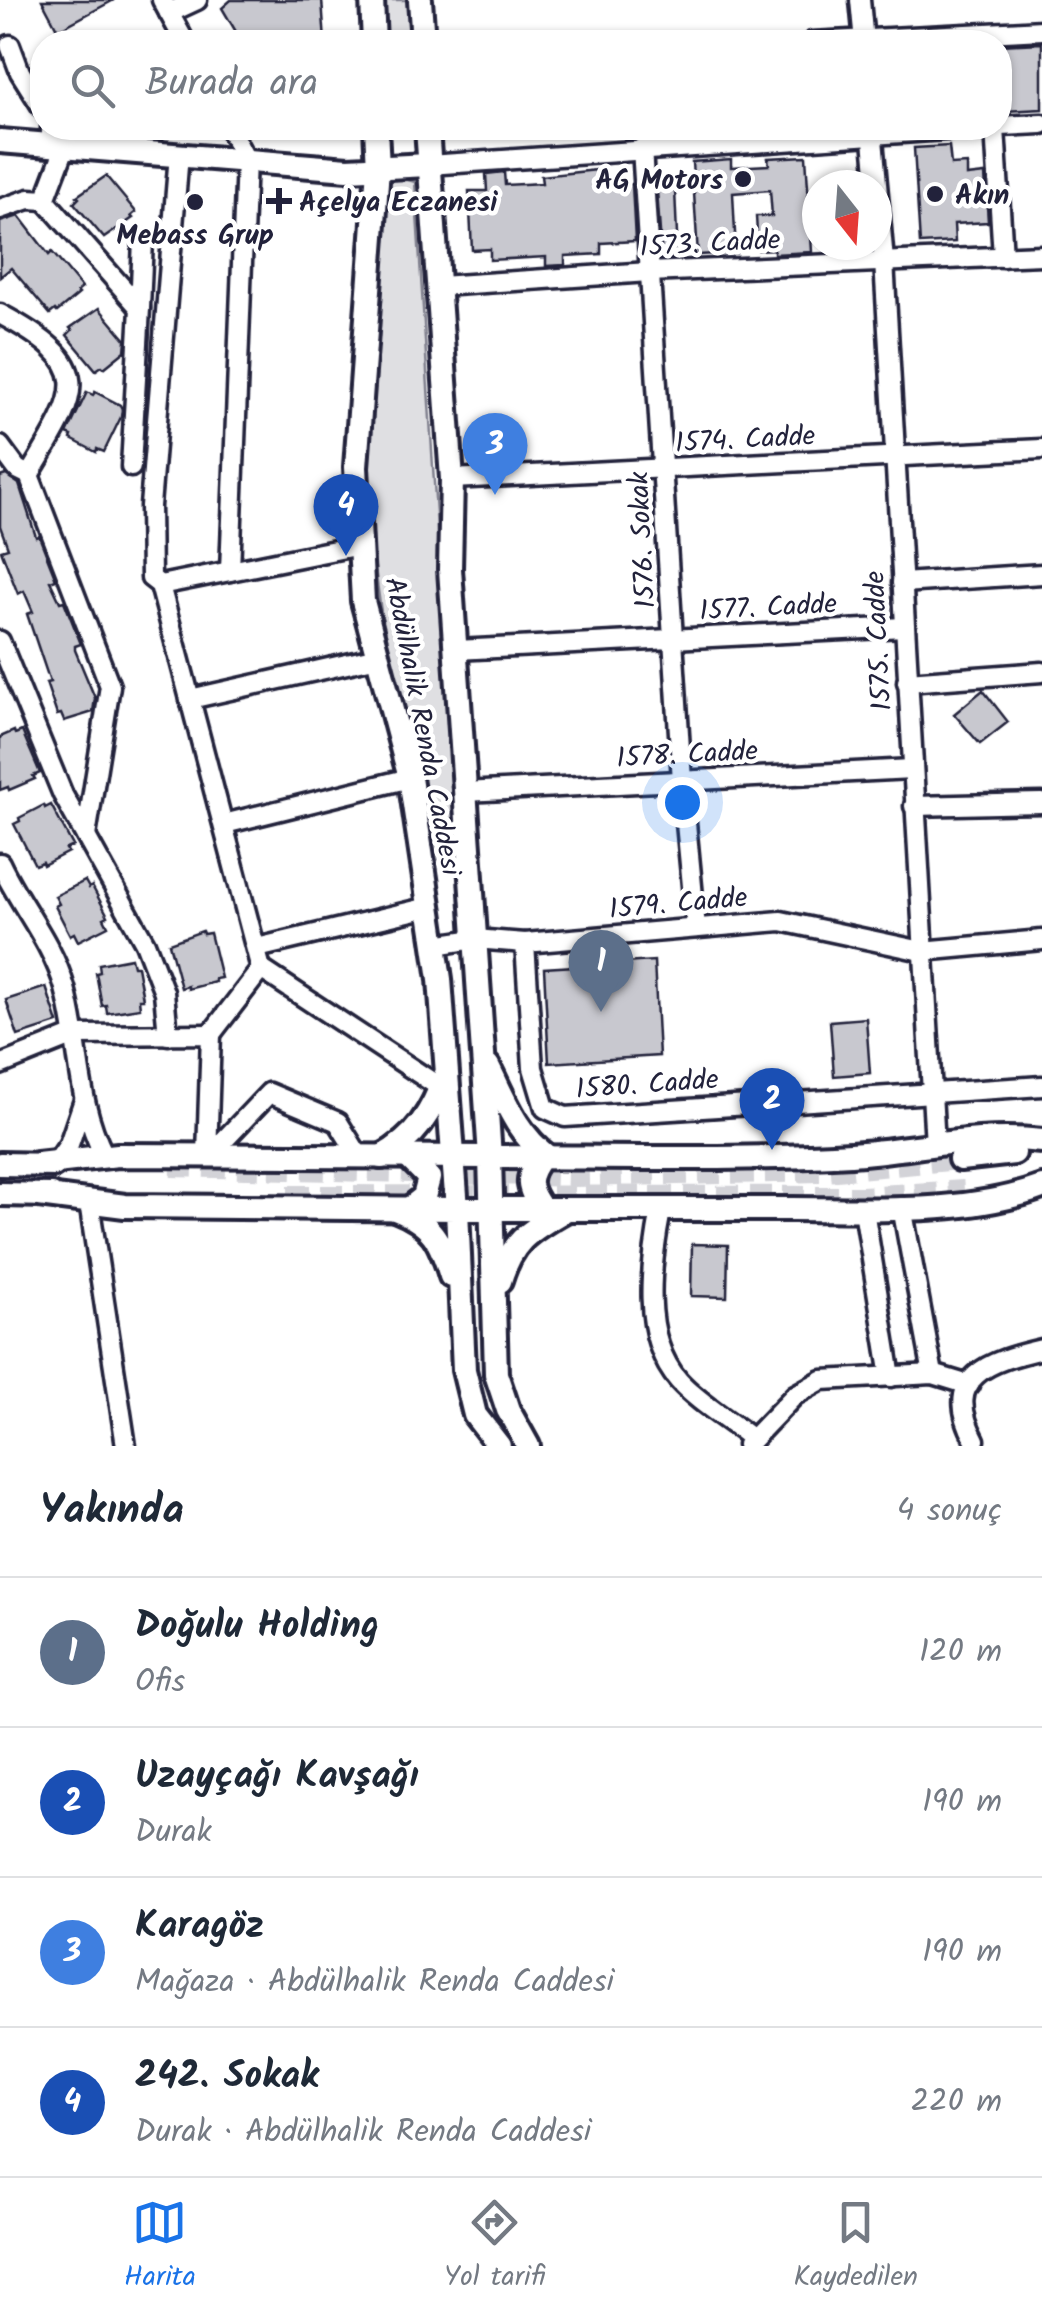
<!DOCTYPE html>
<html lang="tr">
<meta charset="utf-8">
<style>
body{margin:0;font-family:Kalam,sans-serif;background:#f6f6f7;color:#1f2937}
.compass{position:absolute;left:802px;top:170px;width:90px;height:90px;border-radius:50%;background:#fff;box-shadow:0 2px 8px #0004;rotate:163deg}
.you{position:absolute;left:682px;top:802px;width:35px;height:35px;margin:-25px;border:8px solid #fff;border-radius:50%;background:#1a73e8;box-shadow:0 0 0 15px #1a73e833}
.badge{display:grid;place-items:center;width:65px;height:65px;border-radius:50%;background:#1a73e8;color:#fff;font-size:32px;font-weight:700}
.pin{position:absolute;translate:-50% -82px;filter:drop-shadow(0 2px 5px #0008)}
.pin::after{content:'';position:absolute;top:52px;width:35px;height:30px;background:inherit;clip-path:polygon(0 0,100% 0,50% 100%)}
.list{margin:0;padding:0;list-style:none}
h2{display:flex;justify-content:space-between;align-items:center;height:130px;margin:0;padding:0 40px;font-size:42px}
h2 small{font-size:32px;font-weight:400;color:#747a83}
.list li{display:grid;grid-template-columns:65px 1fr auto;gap:30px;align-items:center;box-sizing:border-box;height:150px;padding:0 40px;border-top:2px solid #e0e1e3}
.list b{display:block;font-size:38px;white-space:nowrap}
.list p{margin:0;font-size:32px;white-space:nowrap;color:#747a83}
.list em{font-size:32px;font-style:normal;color:#747a83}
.icon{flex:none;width:55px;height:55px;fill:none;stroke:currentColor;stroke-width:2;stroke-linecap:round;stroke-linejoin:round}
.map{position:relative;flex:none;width:1042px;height:1446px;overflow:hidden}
.search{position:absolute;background:#fff;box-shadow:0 2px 8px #0004;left:30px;right:30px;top:30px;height:110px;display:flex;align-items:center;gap:25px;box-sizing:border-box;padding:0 35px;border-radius:40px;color:#747a83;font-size:38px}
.sheet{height:730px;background:#fff}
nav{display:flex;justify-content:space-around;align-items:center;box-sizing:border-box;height:140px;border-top:2px solid #e0e1e3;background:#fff;font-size:28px;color:#747a83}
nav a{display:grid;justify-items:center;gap:5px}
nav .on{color:#1a73e8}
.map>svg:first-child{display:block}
</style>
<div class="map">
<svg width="1042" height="1446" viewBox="0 0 1042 1446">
<rect width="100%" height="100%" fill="#fff"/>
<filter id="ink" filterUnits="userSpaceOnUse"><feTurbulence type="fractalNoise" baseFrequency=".01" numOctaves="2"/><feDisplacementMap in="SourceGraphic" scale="20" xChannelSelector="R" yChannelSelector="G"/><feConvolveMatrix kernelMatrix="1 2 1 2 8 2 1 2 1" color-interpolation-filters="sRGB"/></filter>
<g filter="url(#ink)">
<g fill="#dfdfe2" stroke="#80808e" stroke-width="2.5">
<path d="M 385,0 L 409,0 L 412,42 L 387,42 Z"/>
<path d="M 397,177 L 415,182 L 458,862 L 437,860 L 381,612 L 369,524 L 368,446 L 375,285 L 388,183 Z"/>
</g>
<g fill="#c8c8cf" stroke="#22223b" stroke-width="2.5">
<path d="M 42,0 L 114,0 L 58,30 Z"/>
<path d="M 231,0 L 322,0 L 325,42 L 242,42 L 222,8 Z"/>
<path d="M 1042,43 L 1042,109 L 1003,111 L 1000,45 Z"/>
<path d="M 442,128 L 495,128 L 495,137 L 443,140 Z"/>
<path d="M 949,146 L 951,165 L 967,164 L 967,176 L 985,174 L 988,222 L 954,224 L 955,242 L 920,244 L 914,148 Z"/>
<path d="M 806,156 L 812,252 L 774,254 L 774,249 L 758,250 L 756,216 L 772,216 L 770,190 L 733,193 L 736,253 L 698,255 L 692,162 L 731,159 L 731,167 L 769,165 L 768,158 Z"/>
<path d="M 597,170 L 598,185 L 632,184 L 635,241 L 601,243 L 601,254 L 565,256 L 565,265 L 546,266 L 546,257 L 490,260 L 490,249 L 472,250 L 469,191 L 487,191 L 486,174 L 504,172 L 505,185 L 542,183 L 541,176 Z"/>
<path d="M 106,176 L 136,212 L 131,216 L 133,218 L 104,238 L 74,203 L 79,198 L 77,196 Z"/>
<path d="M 675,190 L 678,258 L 662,259 L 657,191 Z"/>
<path d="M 19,216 L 49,255 L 52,252 L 82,288 L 77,292 L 79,294 L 57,312 L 55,310 L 50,314 L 11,268 L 0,277 L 0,222 Z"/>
<path d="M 99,308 L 126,340 L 125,351 L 104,368 L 102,366 L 96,370 L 67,335 L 72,330 L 70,328 Z"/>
<path d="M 87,392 L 93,395 L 95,392 L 120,405 L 122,409 L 121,417 L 104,452 L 97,449 L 96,452 L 71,439 L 72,436 L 67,434 Z"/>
<path d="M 6,475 L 19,484 L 36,537 L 39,536 L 56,579 L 50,581 L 60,602 L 64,601 L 81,644 L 75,646 L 75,650 L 95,698 L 93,712 L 64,721 L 61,714 L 57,715 L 46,683 L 50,682 L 27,614 L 33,612 L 24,591 L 18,594 L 1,550 L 8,548 L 0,526 L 0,477 Z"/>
<path d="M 983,690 L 1008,722 L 980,744 L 954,714 Z"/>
<path d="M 14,731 L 15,734 L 22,731 L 40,773 L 33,776 L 35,779 L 9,790 L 8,787 L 0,790 L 0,737 Z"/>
<path d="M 44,805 L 45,808 L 51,805 L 73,846 L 66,849 L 68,852 L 43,865 L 42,862 L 35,865 L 14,824 L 20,821 L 19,818 Z"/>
<path d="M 85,881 L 89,888 L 92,886 L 108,916 L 104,918 L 108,926 L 78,941 L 74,933 L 70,935 L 55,906 L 59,904 L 55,896 Z"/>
<path d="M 202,931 L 203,934 L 210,933 L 221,978 L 215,979 L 215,982 L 188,989 L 188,986 L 181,988 L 169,943 Z"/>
<path d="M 131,958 L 133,966 L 137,966 L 143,999 L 139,999 L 140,1008 L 107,1013 L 106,1005 L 102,1006 L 96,973 L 100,972 L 99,964 Z"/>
<path d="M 654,961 L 659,1056 L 549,1063 L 544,968 Z"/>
<path d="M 46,987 L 58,1023 L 18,1036 L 6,1000 Z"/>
<path d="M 866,1018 L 870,1073 L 834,1076 L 830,1021 Z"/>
<path d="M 692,1244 L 728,1245 L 727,1297 L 691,1296 Z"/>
</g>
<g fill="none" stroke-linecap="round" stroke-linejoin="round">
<g stroke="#d3d3d8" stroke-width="22" stroke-dasharray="22 11" stroke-linecap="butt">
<path d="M 171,1166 L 572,1176 L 826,1171 L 960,1159"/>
<path d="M 288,1196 L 862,1197 L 964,1191"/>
</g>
<g stroke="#22223b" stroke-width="25">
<g id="minor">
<path d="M 162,0 L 185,42"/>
<path d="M 860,0 L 864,42"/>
<path d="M 169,13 L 197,0"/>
<path d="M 812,42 L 1042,30"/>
<path d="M 10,45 L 20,72 L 42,107"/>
<path d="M 1000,126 L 1042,124"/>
<path d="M 51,128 L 51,144"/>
<path d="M 229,128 L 246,160 L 230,571"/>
<path d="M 872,128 L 884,261 L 935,1145"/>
<path d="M 995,128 L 1003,257"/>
<path d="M 66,145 L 45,200 L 140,308 L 143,240"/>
<path d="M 642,148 L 682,781 L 696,928"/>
<path d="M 179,154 L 150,506 L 151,578 L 160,585 L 261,969 L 211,1034"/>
<path d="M 428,165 L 975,128"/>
<path d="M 0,209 L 29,199 L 45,200"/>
<path d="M 440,286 L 649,272 L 1042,255"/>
<path d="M 0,314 C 98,366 80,391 29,475"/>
<path d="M 0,446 L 17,469 L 29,475 L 110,686 L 86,836"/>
<path d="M 131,467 L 140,308"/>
<path d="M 452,479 L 1042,449"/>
<path d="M 902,583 L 1042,574"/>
<path d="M 160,585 L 360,545"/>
<path d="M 0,641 L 63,795 L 145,943 L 164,992 L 168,1035"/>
<path d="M 456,650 L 904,627"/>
<path d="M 907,682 L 1042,672"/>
<path d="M 190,699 L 378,657"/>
<path d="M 465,792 L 912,769"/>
<path d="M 914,806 L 1042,803"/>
<path d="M 224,824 L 410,778"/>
<path d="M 0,863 C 20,906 52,942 65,988 C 81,1047 76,1100 104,1155"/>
<path d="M 525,943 L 533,1068 L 545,1108 L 565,1117 L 1042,1086"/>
<path d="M 435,945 L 475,939 L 525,943 L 781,921 L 922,951 L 1042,940"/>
<path d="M 257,948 L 429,907"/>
<path d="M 261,969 L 441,1088"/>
<path d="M 0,1065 L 75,1035 L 211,1034 L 207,1155"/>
<path d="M 210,1155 L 269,1093 L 338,1122 L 359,1156"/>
<path d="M 58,1160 L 69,1144 L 83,1103"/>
<path d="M 89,1202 L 126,1446"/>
<path d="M 902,1207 L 933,1374"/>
<path d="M 661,1210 C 651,1262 640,1337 679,1381 C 699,1403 729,1420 752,1439"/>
<path d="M 864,1210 L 891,1377"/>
<path d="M 975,1440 C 940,1376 990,1361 1042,1349"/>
<path d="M 747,1445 L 795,1395 L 822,1380 L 933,1374 L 969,1385"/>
</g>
</g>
<g stroke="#22223b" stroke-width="30">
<g id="major">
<path d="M 372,0 L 374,42"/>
<path d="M 420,0 L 423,42"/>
<path d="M 376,128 L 378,168 L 356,467 L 363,601 L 410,778 L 440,979 L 457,1209 C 569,1208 681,1209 792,1209 C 871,1209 968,1215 1042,1187"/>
<path d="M 427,128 L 452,479 L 450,569 L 490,1157 C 610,1157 731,1161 851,1154 C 914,1150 979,1133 1042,1141"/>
<path d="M 0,141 L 348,169 L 428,165"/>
<path d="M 488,1066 C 505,1100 516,1133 548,1157"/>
<path d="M 407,1156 L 429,1178 L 424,1197 L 410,1208"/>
<path d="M 381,1157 C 416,1138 432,1112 445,1076"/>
<path d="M 541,1157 C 525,1178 527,1188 542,1209"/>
<path d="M 960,1159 L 1014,1153"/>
<path d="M 0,1164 L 54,1165"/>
<path d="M 38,1164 L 118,1155 L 490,1157 L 496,1374 L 508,1410 L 528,1446"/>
<path d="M 0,1194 L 51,1195"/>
<path d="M 39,1195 L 125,1206 L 457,1209 L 464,1370 L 475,1415 L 499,1446"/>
<path d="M 395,1209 C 433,1224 440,1240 451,1276"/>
<path d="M 500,1281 C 513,1238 530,1231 567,1209"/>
</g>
</g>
<use href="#minor" stroke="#fff" stroke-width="18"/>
<use href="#major" stroke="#fff" stroke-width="22"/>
</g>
</g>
<g fill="#22223b" stroke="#fff" stroke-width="4">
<circle cx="743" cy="179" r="10"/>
<circle cx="935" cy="194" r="10"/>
<path d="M274 186h10v10h10v10h-10v10h-10v-10h-10v-10h10z"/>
<circle cx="195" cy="202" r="10"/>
</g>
<g text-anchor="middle" stroke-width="9" stroke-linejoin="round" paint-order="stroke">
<g font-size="28" font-weight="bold" fill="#22223b" stroke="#fff" text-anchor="start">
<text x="723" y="189" text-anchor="end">AG Motors</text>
<text x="955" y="204">Akın</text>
<text x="299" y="211">Açelya Eczanesi</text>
<text x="195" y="244" text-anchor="middle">Mebass Grup</text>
</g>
<g font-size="28" fill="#22223b" stroke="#fff">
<text transform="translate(710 242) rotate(-3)" y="10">1573. Cadde</text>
<text transform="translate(745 438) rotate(-3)" y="10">1574. Cadde</text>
<text transform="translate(641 540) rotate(-93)" y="10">1576. Sokak</text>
<text transform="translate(768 606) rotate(-3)" y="10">1577. Cadde</text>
<text transform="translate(877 641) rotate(-93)" y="10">1575. Cadde</text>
<text transform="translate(424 726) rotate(79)" y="10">Abdülhalik Renda Caddesi</text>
<text transform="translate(687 753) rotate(-3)" y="10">1578. Cadde</text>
<text transform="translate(678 902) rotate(-5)" y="10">1579. Cadde</text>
<text transform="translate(647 1083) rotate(-4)" y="10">1580. Cadde</text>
</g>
</g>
</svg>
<svg class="compass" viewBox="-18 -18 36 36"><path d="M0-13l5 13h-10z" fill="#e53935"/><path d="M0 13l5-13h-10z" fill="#747a83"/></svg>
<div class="you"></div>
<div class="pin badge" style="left:601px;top:1012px;background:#5c6f8a">1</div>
<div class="pin badge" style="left:772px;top:1150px;background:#1a4fb4">2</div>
<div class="pin badge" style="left:495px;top:495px;background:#3f7fe0">3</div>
<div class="pin badge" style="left:346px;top:556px;background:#1a4fb4">4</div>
<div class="search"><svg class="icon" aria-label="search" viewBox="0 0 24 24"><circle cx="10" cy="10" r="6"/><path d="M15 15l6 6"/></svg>Burada ara</div>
</div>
<section class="sheet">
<h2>Yakında<small>4 sonuç</small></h2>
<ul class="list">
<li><span class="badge" style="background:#5c6f8a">1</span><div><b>Doğulu Holding</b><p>Ofis</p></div><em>120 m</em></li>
<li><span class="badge" style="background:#1a4fb4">2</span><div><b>Uzayçağı Kavşağı</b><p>Durak</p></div><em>190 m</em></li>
<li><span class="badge" style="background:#3f7fe0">3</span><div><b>Karagöz</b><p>Mağaza · Abdülhalik Renda Caddesi</p></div><em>190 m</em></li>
<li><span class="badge" style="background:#1a4fb4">4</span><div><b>242. Sokak</b><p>Durak · Abdülhalik Renda Caddesi</p></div><em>220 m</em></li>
</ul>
</section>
<nav>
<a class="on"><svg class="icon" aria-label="map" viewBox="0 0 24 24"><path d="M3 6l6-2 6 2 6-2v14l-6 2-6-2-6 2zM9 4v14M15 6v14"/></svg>Harita</a>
<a><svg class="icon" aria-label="directions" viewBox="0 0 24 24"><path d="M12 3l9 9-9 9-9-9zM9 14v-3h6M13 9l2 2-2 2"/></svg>Yol tarifi</a>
<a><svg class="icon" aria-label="saved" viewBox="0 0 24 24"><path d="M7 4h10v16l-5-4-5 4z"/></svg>Kaydedilen</a>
</nav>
